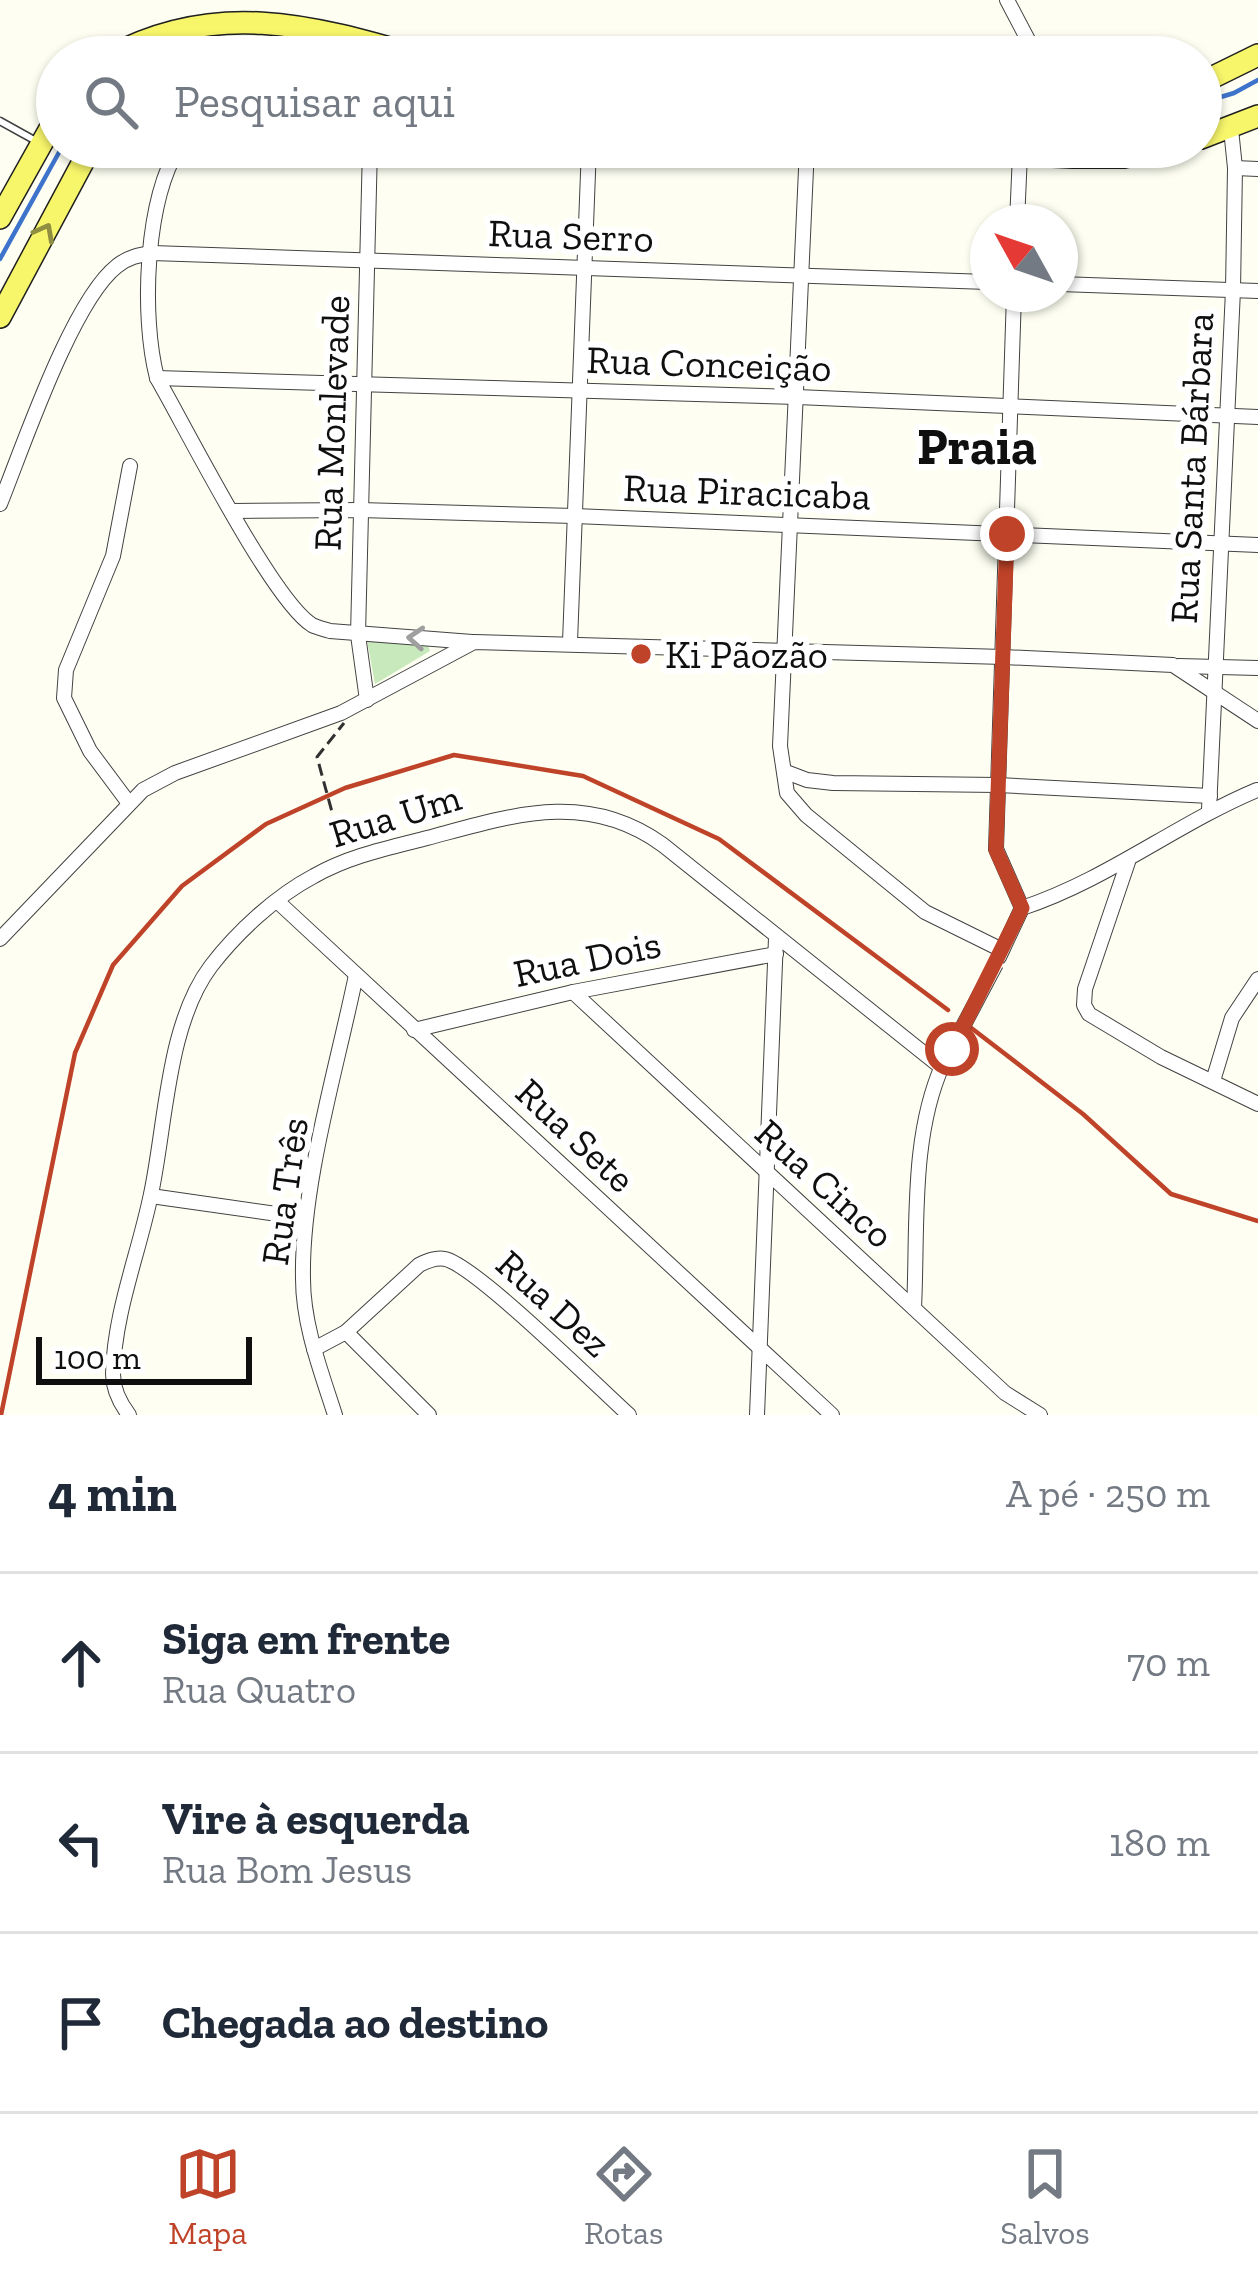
<!DOCTYPE html>
<html lang="pt">
<meta charset="utf-8">
<style>
body{margin:0;font-family:"Zilla Slab",serif;background:#f2f2f3;color:#1f2937}
.compass{position:absolute;left:970px;top:204px;width:108px;height:108px;border-radius:50%;background:#fff;box-shadow:0 3px 9px #0004;rotate:310deg}
.scale{position:absolute;left:36px;bottom:30px;width:216px;box-sizing:border-box;padding-left:12px;border:6px solid #0f0f0f;border-top:0;font-size:33px;line-height:42px;white-space:nowrap;color:#0f0f0f;-webkit-text-stroke:9px #fff;paint-order:stroke}
.stop{position:absolute;width:36px;height:36px;margin:-27px;border:9px solid #bf4328;border-radius:50%;background:#fff}
.stop.end{background:#bf4328;border-color:#fff;box-shadow:0 3px 12px #0008}
.list{margin:0;padding:0;list-style:none}
h2{display:flex;justify-content:space-between;align-items:center;height:156px;margin:0;padding:0 48px;font-size:51px}
h2 small{font-size:39px;font-weight:400;color:#747a83}
.list li{display:grid;grid-template-columns:78px 1fr auto;gap:36px;align-items:center;box-sizing:border-box;height:180px;padding:0 48px;border-top:3px solid #e0e1e3}
.list b{display:block;font-size:45px;white-space:nowrap}
.list p{margin:0;font-size:39px;white-space:nowrap;color:#747a83}
.list em{font-size:39px;font-style:normal;color:#747a83}
.icon{flex:none;width:66px;height:66px;fill:none;stroke:currentColor;stroke-width:2;stroke-linecap:round;stroke-linejoin:round}
.map{position:relative;flex:none;width:1258px;height:1415px;overflow:hidden}
.search{position:absolute;background:#fff;box-shadow:0 3px 9px #0004;left:36px;right:36px;top:36px;height:132px;display:flex;align-items:center;gap:30px;box-sizing:border-box;padding:0 42px;border-radius:66px;color:#747a83;font-size:45px}
.sheet{height:696px;background:#fff}
nav{display:flex;justify-content:space-around;align-items:center;box-sizing:border-box;height:168px;border-top:3px solid #e0e1e3;background:#fff;font-size:33px;color:#747a83}
nav a{display:grid;justify-items:center;gap:6px}
nav .on{color:#bf4328}
.map>svg:first-child{display:block}
</style>
<div class="map">
<svg width="1258" height="1415" viewBox="0 0 1258 1415">
<rect width="100%" height="100%" fill="#fefff2"/>
<path fill="#c8e9bb" d="M 367,640 L 428,645 L 430,651 L 375,684 Z"/>
<g fill="none" stroke-linecap="round" stroke-linejoin="round">
<g stroke="#3e73cc" stroke-width="4.5">
<path d="M 323,42 L 362,57"/>
<path d="M 1201,103 L 1234,93 L 1258,80"/>
<path d="M 0,259 L 62,147"/>
</g>
<g stroke="#424242" stroke-width="9">
<path id="service" d="M 0,121 L 36,141"/>
</g>
<g stroke="#424242" stroke-width="16">
<g id="minor">
<path d="M 1007,0 L 1037,57"/>
<path d="M 179,147 C 145,202 141,316 157,378 C 186,428 272,600 312,625 C 318,628 324,629 330,631 L 472,642"/>
<path d="M 807,147 L 780,746 L 787,793 L 806,815 L 925,912 L 1002,950"/>
<path d="M 1235,168 L 1258,169"/>
<path d="M 1017,222 L 1020,154"/>
<path d="M 1060,284 L 1258,291"/>
<path d="M 1014,294 L 996,849 L 1022,908"/>
<path d="M 157,378 L 797,397 L 1258,417"/>
<path d="M 0,504 C 23,447 72,301 117,266 C 128,257 139,255 152,253 L 988,282"/>
<path d="M 233,511 L 360,510 L 575,516 L 1258,545"/>
<path d="M 570,642 L 589,147"/>
<path d="M 1179,666 L 1258,668"/>
<path d="M 367,700 L 358,635 L 370,147"/>
<path d="M 786,772 L 807,780 L 833,783 L 998,785 L 1210,796"/>
<path d="M 128,802 L 90,751 L 64,698 L 66,670 L 113,556 L 130,466"/>
<path d="M 1209,810 L 1233,290 L 1235,168 L 1231,129"/>
<path d="M 1128,862 L 1085,989 L 1084,1005 L 1089,1014 L 1161,1057 L 1258,1104"/>
<path d="M 277,901 L 832,1415"/>
<path d="M 1022,908 C 1107,880 1176,824 1257,790"/>
<path d="M 0,939 L 143,790 L 175,773 L 341,713 L 474,642 L 1004,657 L 1173,665 L 1258,721"/>
<path d="M 999,957 L 1022,908"/>
<path d="M 573,992 L 1005,1393 L 1040,1415"/>
<path d="M 414,1030 L 573,992 L 776,954"/>
<path d="M 1213,1081 L 1232,1018 L 1258,979"/>
<path d="M 151,1196 L 305,1218"/>
<path d="M 914,1308 C 918,1229 910,1137 943,1064"/>
<path d="M 346,1332 L 429,1415"/>
<path d="M 314,1349 L 346,1332 L 419,1265 C 427,1261 436,1257 445,1259 C 475,1265 598,1387 629,1415"/>
<path d="M 129,1415 C 120,1403 113,1389 113,1374 C 114,1313 139,1253 151,1194 C 166,1124 167,1024 211,966 C 237,932 276,896 314,876 C 349,856 388,848 427,838 C 510,816 586,789 663,845 L 941,1067"/>
<path d="M 335,1415 C 321,1371 303,1325 303,1279 C 301,1185 337,1068 356,975"/>
<path d="M 757,1415 L 776,938"/>
</g>
</g>
<g stroke="#202020" stroke-width="24">
<g id="primary">
<path d="M 109,57 C 214,0 309,24 420,57"/>
<path d="M 1201,83 L 1258,55"/>
<path d="M 1201,138 L 1258,116"/>
<path d="M 858,147 L 1073,157 L 1124,157 L 1171,147"/>
<path d="M 0,218 L 57,116"/>
<path d="M 0,317 L 91,147"/>
</g>
</g>
<use href="#service" stroke="#fff" stroke-width="6"/>
<use href="#minor" stroke="#fff" stroke-width="14"/>
<use href="#primary" stroke="#f7f56a" stroke-width="21"/>
<g stroke="#bf4328" stroke-width="4.5">
<path d="M 970,1027 L 1083,1114 L 1171,1194 L 1258,1221"/>
<path d="M 1,1415 L 75,1053 L 113,965 L 182,886 L 266,824 L 345,788 L 454,755 L 583,776 L 719,839 L 948,1010"/>
</g>
<g stroke="#424242" stroke-width="16" stroke-linecap="butt">
<path id="minor-bridge" d="M 951,1049 L 996,964"/>
</g>
<path stroke="#313131" stroke-width="3" stroke-dasharray="12 6" stroke-linecap="butt" d="M 341,845 L 317,757 L 344,723"/>
<use href="#minor-bridge" stroke="#fff" stroke-width="14"/>
</g>
<defs><path id="oneway-chevron" d="M-2-3.5L2.5 0L-2 3.5" fill="none" stroke-width="1.6" stroke-linecap="round" stroke-linejoin="round" transform="scale(3)"/></defs>
<use stroke="#8f8e41" href="#oneway-chevron" transform="translate(45 232) rotate(-62)"/>
<use stroke="#9f9f9f" href="#oneway-chevron" transform="translate(416 638) rotate(-176)"/>
<g fill="none" stroke-linecap="round" stroke-linejoin="round">
<path stroke="#bf4328" stroke-width="15" d="M 952,1049 L 1022,908 L 996,850 L 1007,534"/>
</g>
<circle fill="#bf4328" stroke="#fff" stroke-width="4.5" cx="641" cy="654" r="12"/>
<g text-anchor="middle" stroke-width="12" stroke-linejoin="round" paint-order="stroke">
<g font-size="39" fill="#0f0f0f" stroke="#fff">
<text transform="translate(571 235) rotate(2)" y="14">Rua Serro</text>
<text transform="translate(709 363) rotate(2)" y="14">Rua Conceição</text>
<text transform="translate(331 423) rotate(-88)" y="14">Rua Monlevade</text>
<text transform="translate(1191 468) rotate(-87)" y="14">Rua Santa Bárbara</text>
<text transform="translate(747 491) rotate(2)" y="14">Rua Piracicaba</text>
<text transform="translate(395 815) rotate(-17)" y="14">Rua Um</text>
<text transform="translate(587 958) rotate(-12)" y="14">Rua Dois</text>
<text transform="translate(576 1135) rotate(43)" y="14">Rua Sete</text>
<text transform="translate(825 1183) rotate(42)" y="14">Rua Cinco</text>
<text transform="translate(284 1191) rotate(-82)" y="14">Rua Três</text>
<text transform="translate(554 1303) rotate(42)" y="14">Rua Dez</text>
</g>
<g font-size="39" fill="#0f0f0f" stroke="#fff" text-anchor="start">
<text x="665" y="668">Ki Pãozão</text>
</g>
<g font-size="51" font-weight="bold" fill="#0f0f0f" stroke="#fff">
<text x="977" y="464">Praia</text>
</g>
</g>
</svg>
<svg class="compass" viewBox="-18 -18 36 36"><path d="M0-13l5 13h-10z" fill="#e53935"/><path d="M0 13l5-13h-10z" fill="#747a83"/></svg>
<div class="scale">100 m</div>
<div class="stop" style="left:952px;top:1049px"></div>
<div class="stop end" style="left:1007px;top:534px"></div>
<div class="search"><svg class="icon" aria-label="search" viewBox="0 0 24 24"><circle cx="10" cy="10" r="6"/><path d="M15 15l6 6"/></svg>Pesquisar aqui</div>
</div>
<section class="sheet">
<h2>4 min<small>A pé · 250 m</small></h2>
<ul class="list">
<li><svg class="icon" aria-label="ahead" viewBox="0 0 24 24"><path d="M12 20V5M6 11l6-6 6 6"/></svg><div><b>Siga em frente</b><p>Rua Quatro</p></div><em>70 m</em></li>
<li><svg class="icon" aria-label="left" viewBox="0 0 24 24"><path d="M17 20v-9H6M10 6l-5 5 5 5"/></svg><div><b>Vire à esquerda</b><p>Rua Bom Jesus</p></div><em>180 m</em></li>
<li><svg class="icon" aria-label="arrive" viewBox="0 0 24 24"><path d="M6 21V4h12l-3 4 3 4H6"/></svg><div><b>Chegada ao destino</b></div></li>
</ul>
</section>
<nav>
<a class="on"><svg class="icon" aria-label="map" viewBox="0 0 24 24"><path d="M3 6l6-2 6 2 6-2v14l-6 2-6-2-6 2zM9 4v14M15 6v14"/></svg>Mapa</a>
<a><svg class="icon" aria-label="directions" viewBox="0 0 24 24"><path d="M12 3l9 9-9 9-9-9zM9 14v-3h6M13 9l2 2-2 2"/></svg>Rotas</a>
<a><svg class="icon" aria-label="saved" viewBox="0 0 24 24"><path d="M7 4h10v16l-5-4-5 4z"/></svg>Salvos</a>
</nav>
